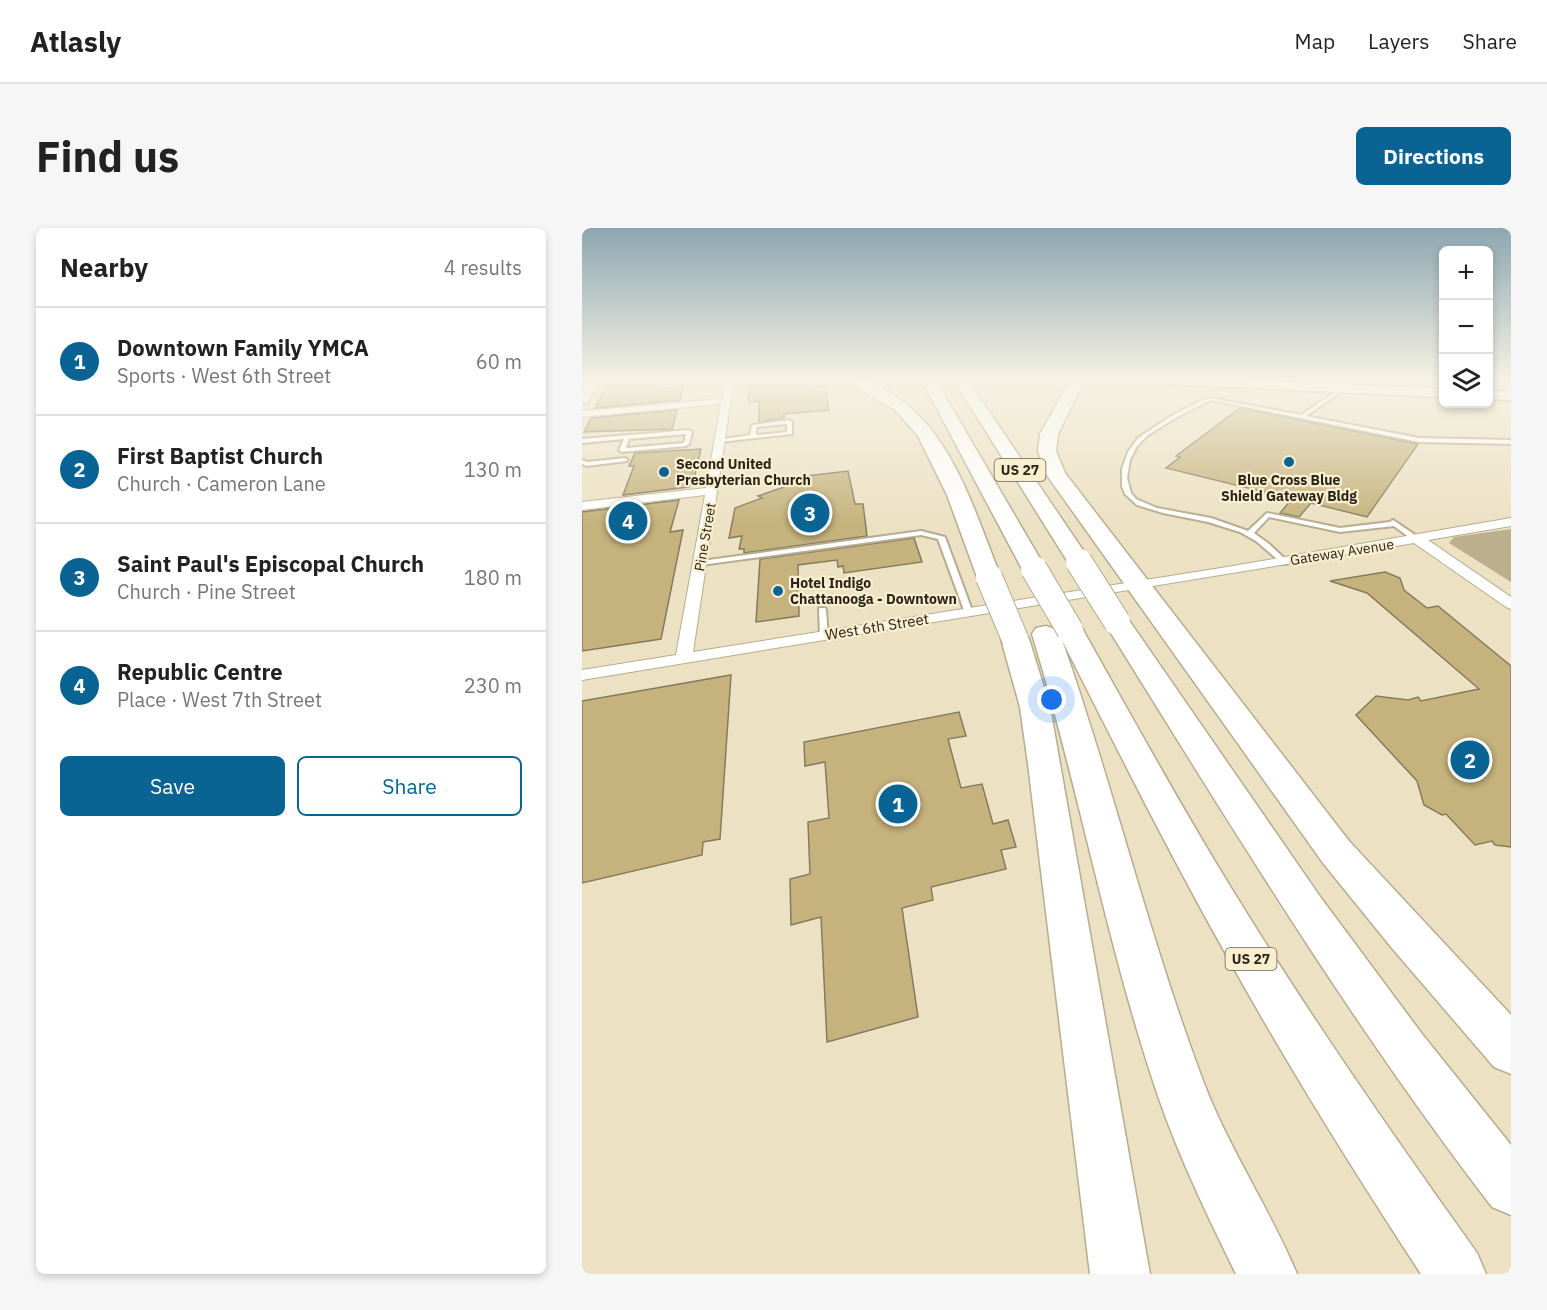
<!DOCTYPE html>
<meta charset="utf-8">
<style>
body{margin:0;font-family:"IBM Plex Sans",sans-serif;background:#f6f6f6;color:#222}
.controls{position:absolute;right:18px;top:18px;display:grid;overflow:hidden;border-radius:9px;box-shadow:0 3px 9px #0003}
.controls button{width:54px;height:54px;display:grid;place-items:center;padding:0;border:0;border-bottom:2px solid #e0e0e0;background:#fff;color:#222;font:30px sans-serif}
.you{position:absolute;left:470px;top:472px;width:21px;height:21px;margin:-15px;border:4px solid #fff;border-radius:50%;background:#1a73e8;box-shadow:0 0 0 9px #1a73e833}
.badge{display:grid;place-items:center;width:39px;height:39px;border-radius:50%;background:#096494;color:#fff;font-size:20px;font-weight:700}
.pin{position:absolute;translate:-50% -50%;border:3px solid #fff;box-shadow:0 2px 6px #0006}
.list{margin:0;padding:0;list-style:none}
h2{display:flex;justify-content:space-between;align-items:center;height:78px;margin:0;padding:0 24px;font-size:26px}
h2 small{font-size:20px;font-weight:400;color:#767676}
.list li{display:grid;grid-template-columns:39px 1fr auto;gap:18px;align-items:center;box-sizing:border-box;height:108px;padding:0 24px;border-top:2px solid #e0e0e0}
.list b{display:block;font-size:22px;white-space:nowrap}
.list p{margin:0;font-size:20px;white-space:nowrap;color:#767676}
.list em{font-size:20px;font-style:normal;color:#767676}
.actions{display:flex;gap:12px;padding:18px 24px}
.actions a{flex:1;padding:14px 0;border:2px solid #096494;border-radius:9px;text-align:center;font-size:21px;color:#096494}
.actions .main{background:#096494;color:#fff}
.icon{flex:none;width:33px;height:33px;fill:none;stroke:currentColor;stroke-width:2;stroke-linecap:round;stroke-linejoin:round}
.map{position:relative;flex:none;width:929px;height:1046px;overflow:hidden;border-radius:9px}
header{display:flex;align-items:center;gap:36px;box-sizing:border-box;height:84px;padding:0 30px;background:#fff;border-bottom:2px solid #e0e0e0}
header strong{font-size:28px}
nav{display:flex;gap:33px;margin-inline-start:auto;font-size:21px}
.intro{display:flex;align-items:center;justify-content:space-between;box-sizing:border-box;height:144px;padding:0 36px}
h1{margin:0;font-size:42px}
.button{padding:15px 27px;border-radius:9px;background:#096494;color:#fff;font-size:21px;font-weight:700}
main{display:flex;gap:36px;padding:0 36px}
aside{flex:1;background:#fff;border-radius:9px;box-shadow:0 3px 9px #0003}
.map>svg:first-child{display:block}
</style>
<header>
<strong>Atlasly</strong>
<nav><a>Map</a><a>Layers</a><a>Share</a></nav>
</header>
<div class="intro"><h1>Find us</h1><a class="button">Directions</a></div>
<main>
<aside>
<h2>Nearby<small>4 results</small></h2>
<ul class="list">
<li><span class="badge">1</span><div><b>Downtown Family YMCA</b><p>Sports · West 6th Street</p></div><em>60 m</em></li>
<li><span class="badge">2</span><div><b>First Baptist Church</b><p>Church · Cameron Lane</p></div><em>130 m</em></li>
<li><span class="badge">3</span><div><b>Saint Paul's Episcopal Church</b><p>Church · Pine Street</p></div><em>180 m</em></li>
<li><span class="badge">4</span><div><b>Republic Centre</b><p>Place · West 7th Street</p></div><em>230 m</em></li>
</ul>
<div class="actions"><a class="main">Save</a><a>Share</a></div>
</aside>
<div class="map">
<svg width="929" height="1046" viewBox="0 0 929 1046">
<rect width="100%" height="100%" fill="#ece1c3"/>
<path fill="#bbaf8d" d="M 929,301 L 929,354 L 867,315 L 872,309 Z"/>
<g fill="#c5b27c" stroke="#857b60" stroke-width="1.5">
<path d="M 29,151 L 80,151 L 77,161 L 102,159 L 98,172 L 13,180 Z"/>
<path d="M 167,151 L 221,151 L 222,160 L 243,158 L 247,182 L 202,186 L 202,190 L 177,194 L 177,173 L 166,174 Z"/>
<path d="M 658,180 L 694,187 L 836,216 L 785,289 L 729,275 L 717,289 L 698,285 L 710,271 L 584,240 L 598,229 L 594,228 Z"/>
<path d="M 95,182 L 90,201 L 2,204 L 9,190 Z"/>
<path d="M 119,221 L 111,255 L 107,259 L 41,267 L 52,238 L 47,238 L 53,225 Z"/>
<path d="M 266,243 L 273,276 L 281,276 L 285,308 L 162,325 L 162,321 L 157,321 L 160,308 L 147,310 L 153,280 L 180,270 L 176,268 L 208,257 L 208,253 L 217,252 L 216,249 Z"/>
<path d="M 97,272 L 88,304 L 101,302 L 79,411 L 0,423 L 0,284 Z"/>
<path d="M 332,310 L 340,334 L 262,345 L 261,338 L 256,339 L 255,332 L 216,337 L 217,388 L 174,394 L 178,331 Z"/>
<path d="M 803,344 L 818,350 L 822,362 L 845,380 L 856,378 L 929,438 L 929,619 L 913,617 L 910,613 L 893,617 L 864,586 L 860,587 L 842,577 L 835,553 L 774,487 L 794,468 L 826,472 L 836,469 L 839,473 L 897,461 L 785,365 L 748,353 Z"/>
<path d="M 149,447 L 138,611 L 121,614 L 120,627 L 0,655 L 0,473 Z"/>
<path d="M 377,484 L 384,508 L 366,511 L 379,560 L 400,556 L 411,596 L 426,592 L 434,619 L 419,622 L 424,641 L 349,659 L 351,672 L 320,680 L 336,789 L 245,814 L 239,689 L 209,697 L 208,651 L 228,646 L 226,594 L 247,590 L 243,534 L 223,538 L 222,514 Z"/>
</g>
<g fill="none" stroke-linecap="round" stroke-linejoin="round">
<g stroke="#b6ac8f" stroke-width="4">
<g id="lane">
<path d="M 801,151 L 805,151 L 808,155 L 804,156 Z"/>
<path d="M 753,152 L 755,153 L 757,165 L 724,188 L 837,210 L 929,212 L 929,216 L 837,214 L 629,172 L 595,189 L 566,207 L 555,218 L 548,232 L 545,250 L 549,265 L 554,271 L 575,280 L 629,290 L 666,303 L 685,285 L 758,300 L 808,294 L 811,292 L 839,311 L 832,313 L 812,298 L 758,304 L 687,289 L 672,305 L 687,316 L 704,332 L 704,336 L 701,336 L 674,313 L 658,304 L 626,294 L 581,285 L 555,277 L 543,266 L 540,258 L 540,241 L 546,224 L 556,210 L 591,187 L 620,172 L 629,170 L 719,187 L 753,164 L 751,153 Z"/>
<path d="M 207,192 L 210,194 L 210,206 L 138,214 L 135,212 L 168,207 L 170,197 ZM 205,196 L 205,204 L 174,207 L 175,199 Z"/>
<path d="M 107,202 L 110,204 L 107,216 L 104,218 L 40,224 L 37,222 L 42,211 L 0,215 L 0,211 ZM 104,206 L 102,215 L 44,220 L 47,211 Z"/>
<path d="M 43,230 L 45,231 L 45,233 L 5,238 L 0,236 L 0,232 L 6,234 Z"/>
<path d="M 339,303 L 363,309 L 391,385 L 390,387 L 387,387 L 383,385 L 356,311 L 339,307 L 119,337 L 115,335 L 119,333 Z"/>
<path d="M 237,380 L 243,380 L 244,382 L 246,408 L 242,411 L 238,408 Z"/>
</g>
</g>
<g stroke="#b6ac8f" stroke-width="2">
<g id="street">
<path d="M 144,151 L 152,151 L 111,424 L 645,339 L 929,290 L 929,298 L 846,312 L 929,369 L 929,381 L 924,379 L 832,315 L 0,452 L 0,442 L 94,427 L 123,267 L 0,282 L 0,274 L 124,260 L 139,176 L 0,189 L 0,183 L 140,171 Z"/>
<path d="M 912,151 L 921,151 L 929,158 L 929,166 Z"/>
</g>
</g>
<g stroke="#b6ac8f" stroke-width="4">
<g id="secondary">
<path d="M 7,151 L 19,151 L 5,175 L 0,176 L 0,162 Z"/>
<path d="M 561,151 L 638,151 L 861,161 L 861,169 L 567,155 Z"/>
<path d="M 906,163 L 929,164 L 929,172 L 906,171 Z"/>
</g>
</g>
<g stroke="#b6ac8f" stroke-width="3">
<g id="highway">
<path d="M 260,151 C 276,150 288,154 303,162 C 370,198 392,284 419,349 L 416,354 L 407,356 L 398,354 L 395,349 L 365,267 L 336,208 L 313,182 Z"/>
<path d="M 339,151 L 353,151 L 464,341 L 460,346 L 452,348 L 444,346 L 440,341 Z"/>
<path d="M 371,151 L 385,151 L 509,334 L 505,339 L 497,341 L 489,339 Z"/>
<path d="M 489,151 L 503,151 L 476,206 L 474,223 L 483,245 L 767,613 L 929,787 L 929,846 L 912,839 L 809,719 L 741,635 L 464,246 L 456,223 L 458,206 Z"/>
<path d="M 535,386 L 544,388 L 739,670 L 840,806 L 929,917 L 929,987 L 910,979 C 767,793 646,593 522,394 L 526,388 Z"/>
<path d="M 488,394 L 498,396 L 501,402 C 550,489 598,577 651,663 C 727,787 810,906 895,1025 L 904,1046 L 839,1046 C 773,945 709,843 650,737 C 590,631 535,521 480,412 C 531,557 566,706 620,850 C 645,918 687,979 715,1046 L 654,1046 C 626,989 598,931 577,871 C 525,719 497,560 450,406 L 454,400 L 464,398 L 475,402 L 478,396 Z"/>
<path d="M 433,403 L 443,405 L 447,411 L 468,479 L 568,1046 L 508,1046 L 446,536 L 438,479 L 419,411 L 423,405 Z"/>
</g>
</g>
<use href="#lane" fill="#fff" fill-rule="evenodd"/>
<use href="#street" fill="#fff" fill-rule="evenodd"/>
<use href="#secondary" fill="#fff" fill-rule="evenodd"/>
<use href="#highway" fill="#fff" fill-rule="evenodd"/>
<g stroke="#b6ac8f" stroke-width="28" stroke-linecap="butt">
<g id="highway-bridge">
<path d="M 497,334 L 535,394"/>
<path d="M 452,341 L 488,402"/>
<path d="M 407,349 L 433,411"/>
</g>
</g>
<use href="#highway-bridge" stroke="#fff" stroke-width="26"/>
</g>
<linearGradient id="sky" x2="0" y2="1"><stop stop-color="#8ca6b0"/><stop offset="0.51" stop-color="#f6f2e4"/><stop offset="1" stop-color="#f6f2e4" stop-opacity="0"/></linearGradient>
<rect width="929" height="297" fill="url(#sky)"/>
<g fill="#096494" stroke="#f9eecf" stroke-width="2">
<circle cx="707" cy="234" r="6"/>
<circle cx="82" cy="244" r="6"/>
<circle cx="196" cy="363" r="6"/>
</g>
<g text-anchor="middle" stroke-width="4.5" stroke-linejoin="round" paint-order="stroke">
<g font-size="14" font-weight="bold" fill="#292519" stroke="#f9eecf" text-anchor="start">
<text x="94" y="241">Second United<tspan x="94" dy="16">Presbyterian Church</tspan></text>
<text x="707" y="257" text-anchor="middle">Blue Cross Blue<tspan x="707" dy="16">Shield Gateway Bldg</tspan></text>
<text x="208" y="360">Hotel Indigo<tspan x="208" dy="16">Chattanooga - Downtown</tspan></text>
</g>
<g fill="#f9eecf" stroke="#676150" stroke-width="1.5">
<rect x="412.5" y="231" width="51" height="22" rx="4.5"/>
<rect x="643.5" y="720" width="51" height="22" rx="4.5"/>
</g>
<g font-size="14" font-weight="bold" fill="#292519">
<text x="438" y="247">US 27</text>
<text x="669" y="736">US 27</text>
</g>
<g font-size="14" fill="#292519" stroke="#f9eecf">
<text transform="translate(123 309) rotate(-80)" y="5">Pine Street</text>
<text transform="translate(760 324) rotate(-9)" y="5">Gateway Avenue</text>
</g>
<g font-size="15" fill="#292519" stroke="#f9eecf">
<text transform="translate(295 399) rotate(-9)" y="5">West 6th Street</text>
</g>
</g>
</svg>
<div class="controls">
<button>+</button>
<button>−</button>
<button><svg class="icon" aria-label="layers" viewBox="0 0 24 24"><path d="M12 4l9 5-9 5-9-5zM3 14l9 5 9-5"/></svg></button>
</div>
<div class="you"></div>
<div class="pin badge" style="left:316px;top:576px">1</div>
<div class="pin badge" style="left:888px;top:532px">2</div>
<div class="pin badge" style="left:228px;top:285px">3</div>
<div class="pin badge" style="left:46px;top:293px">4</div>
</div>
</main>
